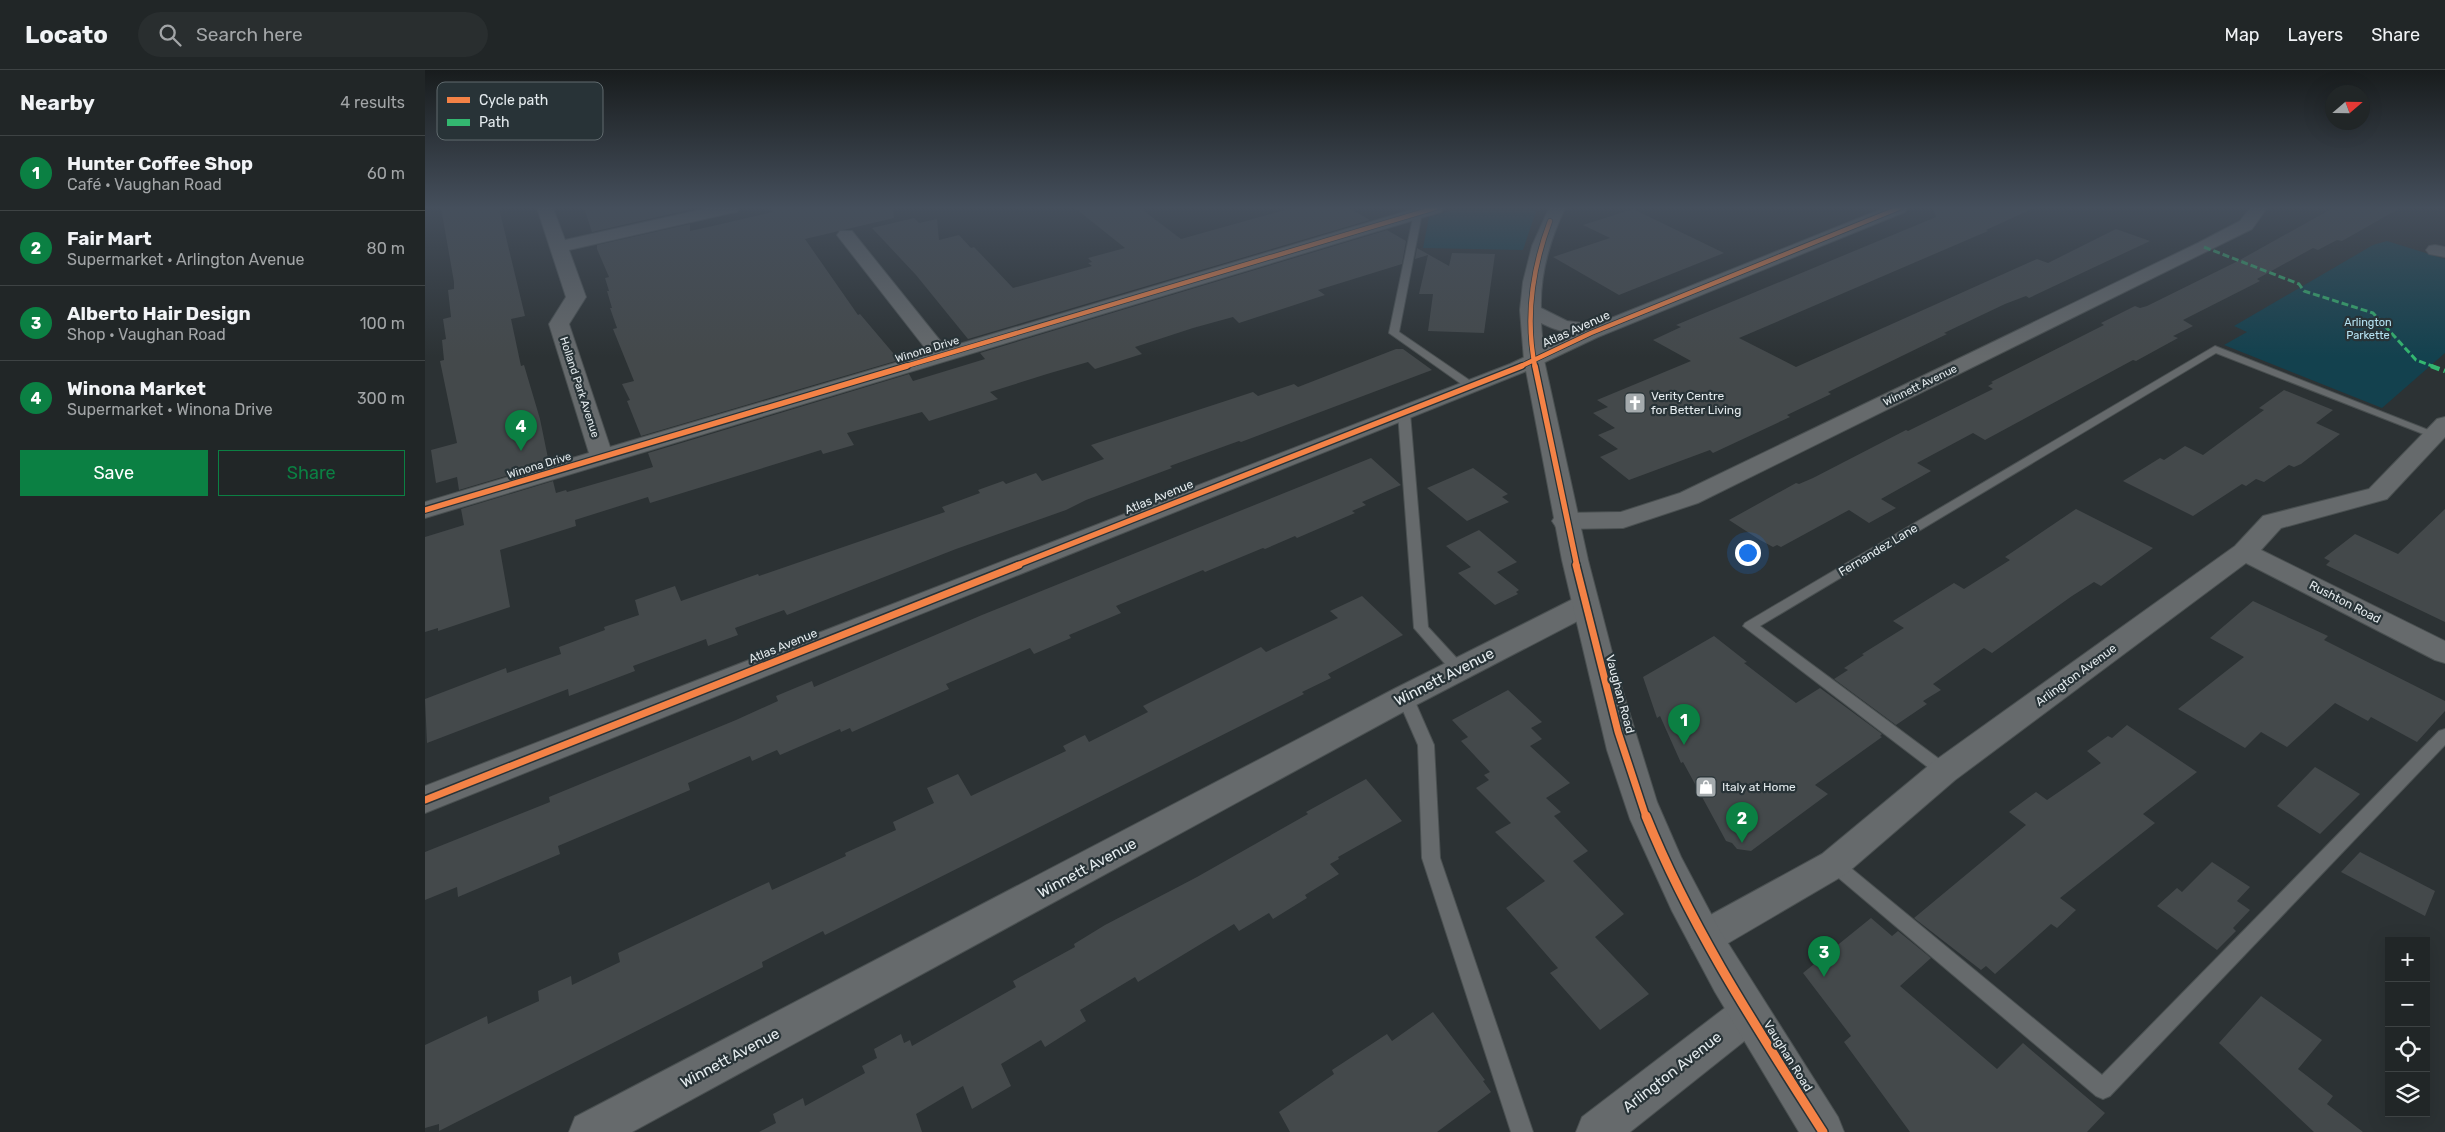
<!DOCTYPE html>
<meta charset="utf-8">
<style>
body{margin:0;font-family:Rubik,sans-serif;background:#292e2f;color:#f1f3f6}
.controls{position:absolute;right:15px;bottom:15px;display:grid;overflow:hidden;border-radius:0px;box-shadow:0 5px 20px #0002}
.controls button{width:45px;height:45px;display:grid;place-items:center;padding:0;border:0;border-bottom:1px solid #3e4344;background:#212627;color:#f1f3f6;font:25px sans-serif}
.compass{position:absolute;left:1900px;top:15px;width:45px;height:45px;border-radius:50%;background:#212627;box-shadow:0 5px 20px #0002;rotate:70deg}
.you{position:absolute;left:1322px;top:482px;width:18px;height:18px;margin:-12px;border:4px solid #fff;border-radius:50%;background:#1a73e8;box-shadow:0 0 0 8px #1a73e833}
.badge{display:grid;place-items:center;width:32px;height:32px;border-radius:50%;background:#0b8043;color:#fff;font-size:16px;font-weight:700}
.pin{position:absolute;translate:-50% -41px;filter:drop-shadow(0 1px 2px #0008)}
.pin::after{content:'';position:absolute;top:26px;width:18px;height:15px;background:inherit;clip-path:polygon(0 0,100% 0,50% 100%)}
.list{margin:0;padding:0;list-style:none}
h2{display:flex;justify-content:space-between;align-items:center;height:65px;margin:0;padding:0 20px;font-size:21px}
h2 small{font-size:16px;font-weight:400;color:#a2a5a7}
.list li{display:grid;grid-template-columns:32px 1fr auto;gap:15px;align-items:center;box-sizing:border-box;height:75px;padding:0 20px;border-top:1px solid #3e4344}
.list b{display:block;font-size:19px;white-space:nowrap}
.list p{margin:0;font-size:16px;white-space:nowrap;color:#a2a5a7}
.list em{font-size:16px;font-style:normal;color:#a2a5a7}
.actions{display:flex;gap:10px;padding:15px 20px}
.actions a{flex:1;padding:11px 0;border:1px solid #0b8043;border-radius:0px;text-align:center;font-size:18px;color:#0b8043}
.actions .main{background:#0b8043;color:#fff}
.icon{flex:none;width:28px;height:28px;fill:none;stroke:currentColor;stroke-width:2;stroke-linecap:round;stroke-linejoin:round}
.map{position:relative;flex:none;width:2020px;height:1062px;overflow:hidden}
header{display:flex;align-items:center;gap:30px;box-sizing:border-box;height:70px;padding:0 25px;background:#212627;border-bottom:1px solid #3e4344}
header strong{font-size:24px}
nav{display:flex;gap:28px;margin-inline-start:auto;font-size:18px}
.search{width:350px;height:45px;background:#292e2f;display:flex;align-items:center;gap:12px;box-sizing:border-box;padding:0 18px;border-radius:28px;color:#a2a5a7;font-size:19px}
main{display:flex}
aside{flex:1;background:#212627}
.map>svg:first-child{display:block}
</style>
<header>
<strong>Locato</strong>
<div class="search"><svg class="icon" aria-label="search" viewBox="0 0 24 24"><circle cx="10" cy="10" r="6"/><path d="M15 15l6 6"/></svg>Search here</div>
<nav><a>Map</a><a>Layers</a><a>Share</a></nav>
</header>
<main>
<aside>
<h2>Nearby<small>4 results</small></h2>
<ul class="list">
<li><span class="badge">1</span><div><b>Hunter Coffee Shop</b><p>Café · Vaughan Road</p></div><em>60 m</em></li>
<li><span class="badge">2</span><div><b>Fair Mart</b><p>Supermarket · Arlington Avenue</p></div><em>80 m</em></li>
<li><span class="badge">3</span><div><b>Alberto Hair Design</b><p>Shop · Vaughan Road</p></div><em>100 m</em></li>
<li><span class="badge">4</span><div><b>Winona Market</b><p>Supermarket · Winona Drive</p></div><em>300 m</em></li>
</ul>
<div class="actions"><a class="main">Save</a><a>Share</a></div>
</aside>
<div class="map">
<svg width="2020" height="1062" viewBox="0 0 2020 1062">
<rect width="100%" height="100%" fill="#2c3234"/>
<g fill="#13414e">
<path d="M 1034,138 L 1112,138 L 1098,180 L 998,178 L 1004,147 Z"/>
<path d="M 1962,171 L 2020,189 L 2020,283 L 1957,338 L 1799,275 L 1822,262 L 1809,256 L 1948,175 Z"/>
</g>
<g fill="#44494b">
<path d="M 16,138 L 74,138 L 100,246 L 86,249 L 96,296 L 99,295 L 115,349 L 124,393 L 34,420 L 32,407 L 11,413 L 6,380 L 32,373 L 15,291 L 19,290 L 17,270 L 21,269 L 18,249 L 26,247 L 23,220 L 29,219 L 29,212 Z"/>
<path d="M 159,138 L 263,138 L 263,140 L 167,162 Z"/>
<path d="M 345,138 L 468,138 L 469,148 L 380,169 L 433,245 L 435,244 L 474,290 L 216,366 L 202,331 L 205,330 L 197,314 L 209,311 L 188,259 L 192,258 L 185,238 L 187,238 L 182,221 L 184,221 L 180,208 L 184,207 L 172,179 L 172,175 L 265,154 L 265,161 L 292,155 L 348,142 Z"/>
<path d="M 650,138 L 715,138 L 756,169 L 867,138 L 924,138 L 945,150 L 543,269 L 491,205 L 447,158 L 489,148 L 494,153 L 512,149 L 514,170 L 534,165 L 546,178 L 549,177 L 588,218 L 667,196 L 663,193 L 667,192 L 663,188 L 700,178 Z"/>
<path d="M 1508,138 L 1609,138 L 1561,160 L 1563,161 L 1314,268 L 1371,297 L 1612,189 L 1623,193 L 1691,159 L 1725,171 L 1604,228 L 1601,226 L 1580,234 L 1519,263 L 1522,264 L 1403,322 L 1406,324 L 1362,345 L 1365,347 L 1288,383 L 1285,380 L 1204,410 L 1175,387 L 1193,379 L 1173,365 L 1190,358 L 1168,343 L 1183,337 L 1172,330 L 1266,291 L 1228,270 L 1256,257 L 1251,255 L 1511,147 Z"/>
<path d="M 1908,138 L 1975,138 L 1917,171 L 1912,170 L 1893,180 L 1888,178 L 1832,209 L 1835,211 L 1758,250 L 1768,256 L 1748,266 L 1753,268 L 1711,291 L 1708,290 L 1560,370 L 1548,363 L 1492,393 L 1506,401 L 1456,429 L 1471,438 L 1444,453 L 1424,440 L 1356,477 L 1352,475 L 1348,477 L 1335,470 L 1304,450 L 1371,413 L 1374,414 L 1388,408 L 1481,360 L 1483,361 L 1568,319 L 1563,316 L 1568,313 L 1566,312 L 1679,255 L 1676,253 L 1710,236 L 1715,238 L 1722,236 L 1813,191 Z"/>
<path d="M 1208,139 L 1299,183 L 1194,225 L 1128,187 L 1185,168 L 1158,155 Z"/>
<path d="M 962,160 L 981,171 L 977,194 L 893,220 L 900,225 L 814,253 L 808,247 L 768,258 L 710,277 L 717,284 L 670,299 L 663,292 L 622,304 L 565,322 L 573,329 L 504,351 L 497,342 L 422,363 L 429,375 L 398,384 L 396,380 L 225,433 L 223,427 L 150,450 L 151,456 L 75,480 L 85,537 L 13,561 L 13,558 L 0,562 L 0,467 L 39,455 L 36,439 L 128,411 L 131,423 L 141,420 L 142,422 L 228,397 L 223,383 L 484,304 L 488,311 L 560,289 L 555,283 Z"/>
<path d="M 992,178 L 1024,196 L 1027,183 L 1070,184 L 1059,263 L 1003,261 L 1008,224 L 994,224 L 1003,185 L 990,189 Z"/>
<path d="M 971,279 L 978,279 L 1007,300 L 824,369 L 816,372 L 814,371 L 745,396 L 747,398 L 661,430 L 641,440 L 531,479 L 362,545 L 359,540 L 310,558 L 313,565 L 283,576 L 281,569 L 208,596 L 210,601 L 144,626 L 143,619 L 2,673 L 0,629 L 81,598 L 82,603 L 136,584 L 134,577 L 180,560 L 179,557 L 214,545 L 210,530 L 250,516 L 256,531 L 333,504 L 334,506 L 520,442 L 517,437 L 555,423 L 553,420 L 578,411 L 581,414 L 611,403 L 617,411 L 679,389 L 666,375 L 828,322 L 833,326 L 869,314 L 873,317 Z"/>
<path d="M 1859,320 L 1908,340 L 1891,353 L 1915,364 L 1876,394 L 1869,397 L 1864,395 L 1839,412 L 1831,409 L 1821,416 L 1817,414 L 1768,446 L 1698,411 L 1735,388 L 1739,390 L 1760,376 L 1778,385 L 1839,340 L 1834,338 Z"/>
<path d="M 946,388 L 976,415 L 937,432 L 941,435 L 927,441 L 930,443 L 872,468 L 870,466 L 840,479 L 838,478 L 780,502 L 778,500 L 691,536 L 696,543 L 644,565 L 646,568 L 609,584 L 605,578 L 521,614 L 524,619 L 427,662 L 425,658 L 416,662 L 415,659 L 355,685 L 352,680 L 327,691 L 325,686 L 272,709 L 263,713 L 265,720 L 133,776 L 135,784 L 33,827 L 32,817 L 0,830 L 0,782 L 125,732 L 124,727 L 311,650 L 353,631 L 351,626 L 387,611 L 389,617 L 557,545 Z"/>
<path d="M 1048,398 L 1083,424 L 1077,427 L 1084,432 L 1042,451 L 1002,418 Z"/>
<path d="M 1651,439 L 1728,478 L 1676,516 L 1669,512 L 1647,526 L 1567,583 L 1559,578 L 1508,614 L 1516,620 L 1498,631 L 1502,634 L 1471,655 L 1409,609 L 1423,600 L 1419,598 L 1439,585 L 1437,584 L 1479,558 L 1468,551 L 1529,513 L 1539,519 L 1585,490 L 1580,487 Z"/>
<path d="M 2020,439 L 2020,552 L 1901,495 L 1905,491 L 1899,488 L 1930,464 L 1973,484 Z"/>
<path d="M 1054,460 L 1092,492 L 1072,502 L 1094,520 L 1091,522 L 1093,524 L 1070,535 L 1033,503 L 1046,497 L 1021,476 Z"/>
<path d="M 937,526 L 978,565 L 903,604 L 906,608 L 877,622 L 879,624 L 400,865 L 398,861 L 337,892 L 338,897 L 14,1061 L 14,1054 L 0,1058 L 0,975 L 62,946 L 63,954 L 114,931 L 113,921 L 146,906 L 147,915 L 195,892 L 193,883 L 344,812 L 347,820 L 421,786 L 420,783 L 471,760 L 468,752 L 509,733 L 502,718 L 533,704 L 546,726 L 641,681 L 638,676 L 660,665 L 664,672 L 723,642 L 718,636 L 836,577 L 841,582 L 913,548 L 905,541 Z"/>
<path d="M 1828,531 L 1903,566 L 1899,570 L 2020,631 L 2020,641 L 1992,672 L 1946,647 L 1943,651 L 1910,633 L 1862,677 L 1836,662 L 1820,678 L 1753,639 L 1819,587 L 1785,568 Z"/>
<path d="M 1289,566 L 1322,592 L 1319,593 L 1371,633 L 1395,618 L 1457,664 L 1455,666 L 1457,667 L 1390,715 L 1403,724 L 1326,781 L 1312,779 L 1307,773 L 1301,771 L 1258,692 L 1256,693 L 1235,646 L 1232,648 L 1218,607 Z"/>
<path d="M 1083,620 L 1117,652 L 1106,658 L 1117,669 L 1105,676 L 1145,713 L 1121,728 L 1136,742 L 1129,746 L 1163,781 L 1148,791 L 1199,844 L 1170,867 L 1224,924 L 1175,960 L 1125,903 L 1133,898 L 1081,838 L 1120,811 L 1070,762 L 1086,753 L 1051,718 L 1064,710 L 1059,705 L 1065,702 L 1036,671 L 1043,667 L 1027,650 Z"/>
<path d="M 1702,655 L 1772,702 L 1718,744 L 1730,753 L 1635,828 L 1651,840 L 1632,858 L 1626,854 L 1570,904 L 1561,896 L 1556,900 L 1489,848 L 1601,755 L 1584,742 L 1611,722 L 1622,730 L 1676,693 L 1662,681 L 1683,666 L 1687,668 Z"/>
<path d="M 1890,697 L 1935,724 L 1895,764 L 1852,736 Z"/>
<path d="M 941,709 L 977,751 L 913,787 L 914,789 L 905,794 L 914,804 L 880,825 L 882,828 L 848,849 L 844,843 L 814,861 L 809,854 L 713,912 L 710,907 L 655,940 L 661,951 L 620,977 L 616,970 L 576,994 L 586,1016 L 547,1039 L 538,1016 L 491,1044 L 497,1062 L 334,1062 L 351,1053 L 348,1044 L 378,1028 L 380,1036 L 440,1003 L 437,996 L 452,988 L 449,979 L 476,964 L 479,973 L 485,970 L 487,976 L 591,917 L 588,911 L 650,877 L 649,874 L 680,855 L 772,807 L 883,744 L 881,742 Z"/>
<path d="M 1935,782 L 2010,821 L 2000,846 L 1916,802 Z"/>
<path d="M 1787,792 L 1825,817 L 1812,831 L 1825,840 L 1808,858 L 1811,861 L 1792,880 L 1732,836 L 1752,818 L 1757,822 Z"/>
<path d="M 1446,848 L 1467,866 L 1473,861 L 1506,888 L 1475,916 L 1572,999 L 1598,973 L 1680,1043 L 1662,1062 L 1485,1062 L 1419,972 L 1426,966 L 1378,903 Z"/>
<path d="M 1836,926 L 1897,970 L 1873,999 L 1908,1026 L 1902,1034 L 1938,1062 L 1889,1062 L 1794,973 Z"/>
<path d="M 1008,942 L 1060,1010 L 1058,1011 L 1066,1022 L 1012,1062 L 865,1062 L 854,1042 L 909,1004 L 907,1000 L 962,964 L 967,971 Z"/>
</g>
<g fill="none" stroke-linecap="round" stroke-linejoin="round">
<g stroke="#4a5051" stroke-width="2">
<g id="lane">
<path d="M 993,140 L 997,143 L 974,262 L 1050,314 L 1050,318 L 1042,318 L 964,263 L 989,143 Z"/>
<path d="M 1790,276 L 2016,365 L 2010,368 L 2006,367 L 1791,283 L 1335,556 L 1525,697 L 1527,701 L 1525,705 L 1519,707 L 1513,705 L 1318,556 L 1320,553 Z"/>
<path d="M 979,340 L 985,343 L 1003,557 L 1038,595 L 1040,599 L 1038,603 L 1028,603 L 989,558 L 973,343 Z"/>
<path d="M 980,621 L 985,623 L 988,627 L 1009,675 L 1015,788 L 1108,1062 L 1086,1062 L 997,788 L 993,675 L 972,627 L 975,623 Z"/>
<path d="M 2020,659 L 2020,675 L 1685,1026 L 1678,1029 L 1671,1026 L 1403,799 L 1400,794 L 1403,789 L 1409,787 L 1415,789 L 1677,1005 L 2014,661 Z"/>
</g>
</g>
<g stroke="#4a5051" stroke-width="2">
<g id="street">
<path d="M 112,138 L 128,138 L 140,170 L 283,138 L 314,138 L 312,142 L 306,143 L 144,180 L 161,227 L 144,254 L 185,377 L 504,283 L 415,169 L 412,165 L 415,161 L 427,161 L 521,278 L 992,138 L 1018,138 L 1016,142 L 0,448 L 0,432 L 164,383 L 124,254 L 141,227 Z"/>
<path d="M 1459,138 L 1482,138 L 1480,142 L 1173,267 L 1099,302 L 0,743 L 0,716 L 1085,294 L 1159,259 Z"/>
<path d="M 1825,138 L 1842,138 L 1827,159 L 1273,433 L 1198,458 L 1140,459 L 1131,457 L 1127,451 L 1131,445 L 1140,443 L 1196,442 L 1255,423 L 1773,173 L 1815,151 Z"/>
<path d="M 2010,175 L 2020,177 L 2020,187 L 2004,184 L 2001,180 L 2004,176 Z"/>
<path d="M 2020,347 L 2020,367 L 1962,429 L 1856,458 L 1836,480 L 2020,571 L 2020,593 L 2010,590 L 1821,493 L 1530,710 L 1421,804 L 1293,879 L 1280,883 L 1267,879 L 1262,867 L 1267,855 L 1397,784 L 1508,692 L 1810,476 L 1838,446 L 1944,419 L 2012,349 Z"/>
<path d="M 1160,526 L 1170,528 L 1174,535 L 1170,542 L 991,635 L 207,1062 L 144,1062 L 150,1047 L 969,619 L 1150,528 Z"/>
<path d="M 1323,926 L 1337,931 L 1342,944 L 1337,957 L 1205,1062 L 1151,1062 L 1157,1047 L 1309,931 Z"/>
</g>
</g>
<g stroke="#4a5051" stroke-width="2">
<path id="secondary" d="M 1124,138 L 1140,138 C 1125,170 1115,202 1116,238 L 1142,251 L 1180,256 L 1183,260 L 1180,264 C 1160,269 1134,262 1116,253 L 1119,290 L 1163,490 L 1194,609 L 1232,732 L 1256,787 L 1294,859 L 1413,1047 L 1419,1062 L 1374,1062 L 1290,922 L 1247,841 L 1205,749 L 1182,680 L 1137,490 L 1099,290 L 1095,240 L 1098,212 L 1107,176 Z"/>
</g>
<use href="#lane" fill="#666a6c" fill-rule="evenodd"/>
<use href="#street" fill="#666a6c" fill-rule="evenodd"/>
<use href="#secondary" fill="#666a6c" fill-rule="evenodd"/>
<path stroke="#33b770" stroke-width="3" stroke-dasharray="7 3" stroke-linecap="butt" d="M 1779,177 L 1874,214 L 1879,221 L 1948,243 L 1991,290 L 2010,297"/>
<path stroke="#33b770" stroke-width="4.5" stroke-dasharray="9 4.5" stroke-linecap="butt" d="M 2006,296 L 2020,301"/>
<g stroke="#283337" stroke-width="6">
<g id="cycleway-far3">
<path d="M 478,297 L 1010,138"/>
<path d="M 1094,297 L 1166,263 L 1474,138"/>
<path d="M 1110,297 C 1100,247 1107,199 1125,151"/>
</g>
</g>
<g stroke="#283337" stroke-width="8">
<g id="cycleway-far2">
<path d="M 1110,296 L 1152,496"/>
<path d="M 0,440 L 482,296"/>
<path d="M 590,496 L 1097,296"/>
</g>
</g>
<g stroke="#283337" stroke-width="10">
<g id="cycleway-far1">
<path d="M 1151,495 L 1193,662 L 1221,747"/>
<path d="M 0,730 L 594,495"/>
</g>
</g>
<g stroke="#283337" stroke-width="12">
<path id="cycleway" d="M 1221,746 C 1266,858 1333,960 1398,1062"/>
</g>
<use href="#cycleway-far3" stroke="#f48246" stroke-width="4.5"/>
<use href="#cycleway-far2" stroke="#f48246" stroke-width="5.5"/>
<use href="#cycleway-far1" stroke="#f48246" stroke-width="7"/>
<use href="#cycleway" stroke="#f48246" stroke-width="9"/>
</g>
<linearGradient id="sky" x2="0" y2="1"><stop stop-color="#181c1d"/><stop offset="0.48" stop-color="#454f5c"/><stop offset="1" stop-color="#454f5c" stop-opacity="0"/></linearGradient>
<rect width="2020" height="287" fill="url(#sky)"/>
<defs>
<g id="church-square" transform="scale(1.125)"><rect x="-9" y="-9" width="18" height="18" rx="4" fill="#a4aaad" stroke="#283337"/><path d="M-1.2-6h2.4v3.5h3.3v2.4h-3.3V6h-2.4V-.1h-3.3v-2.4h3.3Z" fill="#fff"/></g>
<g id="shop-square" transform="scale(1.125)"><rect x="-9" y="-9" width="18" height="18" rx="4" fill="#a4aaad" stroke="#283337"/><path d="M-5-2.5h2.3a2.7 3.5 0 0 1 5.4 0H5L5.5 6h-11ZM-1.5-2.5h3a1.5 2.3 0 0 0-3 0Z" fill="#fff"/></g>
</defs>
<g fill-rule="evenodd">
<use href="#church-square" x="1210" y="333"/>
<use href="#shop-square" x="1281" y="717"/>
</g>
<g text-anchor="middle" stroke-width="4.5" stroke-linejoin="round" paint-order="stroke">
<g font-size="11" fill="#b7e4f4" stroke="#283337">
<text x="1943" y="256">Arlington<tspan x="1943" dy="13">Parkette</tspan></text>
</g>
<g font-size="11" fill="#e4ebee" stroke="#283337">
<text transform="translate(502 279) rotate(-17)" y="4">Winona Drive</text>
<text transform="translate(1495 315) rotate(-26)" y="4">Winnett Avenue</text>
<text transform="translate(155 317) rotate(72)" y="4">Holland Park Avenue</text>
<text transform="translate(114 395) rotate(-17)" y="4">Winona Drive</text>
</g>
<g font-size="12" fill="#e4ebee" stroke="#283337">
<text transform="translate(1151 259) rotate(-24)" y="4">Atlas Avenue</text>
<text transform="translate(734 427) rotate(-22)" y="4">Atlas Avenue</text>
<text transform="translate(1453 480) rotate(-31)" y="4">Fernandez Lane</text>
<text transform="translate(1920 532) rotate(27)" y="4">Rushton Road</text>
<text transform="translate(358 576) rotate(-22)" y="4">Atlas Avenue</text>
<text transform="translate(1651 605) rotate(-36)" y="4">Arlington Avenue</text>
<text transform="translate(1195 624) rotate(75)" y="4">Vaughan Road</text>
<text transform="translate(1363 986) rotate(58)" y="4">Vaughan Road</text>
</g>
<g font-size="12" fill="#e4ebee" stroke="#283337" text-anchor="start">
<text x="1226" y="330">Verity Centre<tspan x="1226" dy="14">for Better Living</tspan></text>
<text x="1297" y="721">Italy at Home</text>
</g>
<g font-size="15" fill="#e4ebee" stroke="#283337">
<text transform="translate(1019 607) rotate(-27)" y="5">Winnett Avenue</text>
<text transform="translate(662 798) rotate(-28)" y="5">Winnett Avenue</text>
<text transform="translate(305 988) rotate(-28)" y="5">Winnett Avenue</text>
<text transform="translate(1247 1002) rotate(-38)" y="5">Arlington Avenue</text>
</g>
</g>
<rect x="12" y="12" width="166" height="58" rx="8" fill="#283337" stroke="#606a6e" stroke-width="1"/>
<rect x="22" y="27" width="23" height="6" fill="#f48246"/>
<rect x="22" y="49" width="23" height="7" fill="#33b770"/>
<g font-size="14" fill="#e4ebee">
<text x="54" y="35">Cycle path</text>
<text x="54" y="57">Path</text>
</g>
</svg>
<div class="controls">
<button>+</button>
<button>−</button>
<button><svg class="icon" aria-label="locate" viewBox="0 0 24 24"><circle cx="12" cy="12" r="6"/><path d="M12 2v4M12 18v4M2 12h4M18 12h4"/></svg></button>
<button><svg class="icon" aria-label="layers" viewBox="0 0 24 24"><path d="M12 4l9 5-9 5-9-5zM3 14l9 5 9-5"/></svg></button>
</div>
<svg class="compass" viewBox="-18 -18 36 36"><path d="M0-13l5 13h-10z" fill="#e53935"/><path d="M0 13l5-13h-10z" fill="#a2a5a7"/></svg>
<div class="you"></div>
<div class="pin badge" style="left:1259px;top:675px">1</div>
<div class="pin badge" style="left:1317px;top:773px">2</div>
<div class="pin badge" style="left:1399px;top:907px">3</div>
<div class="pin badge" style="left:96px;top:381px">4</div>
</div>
</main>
